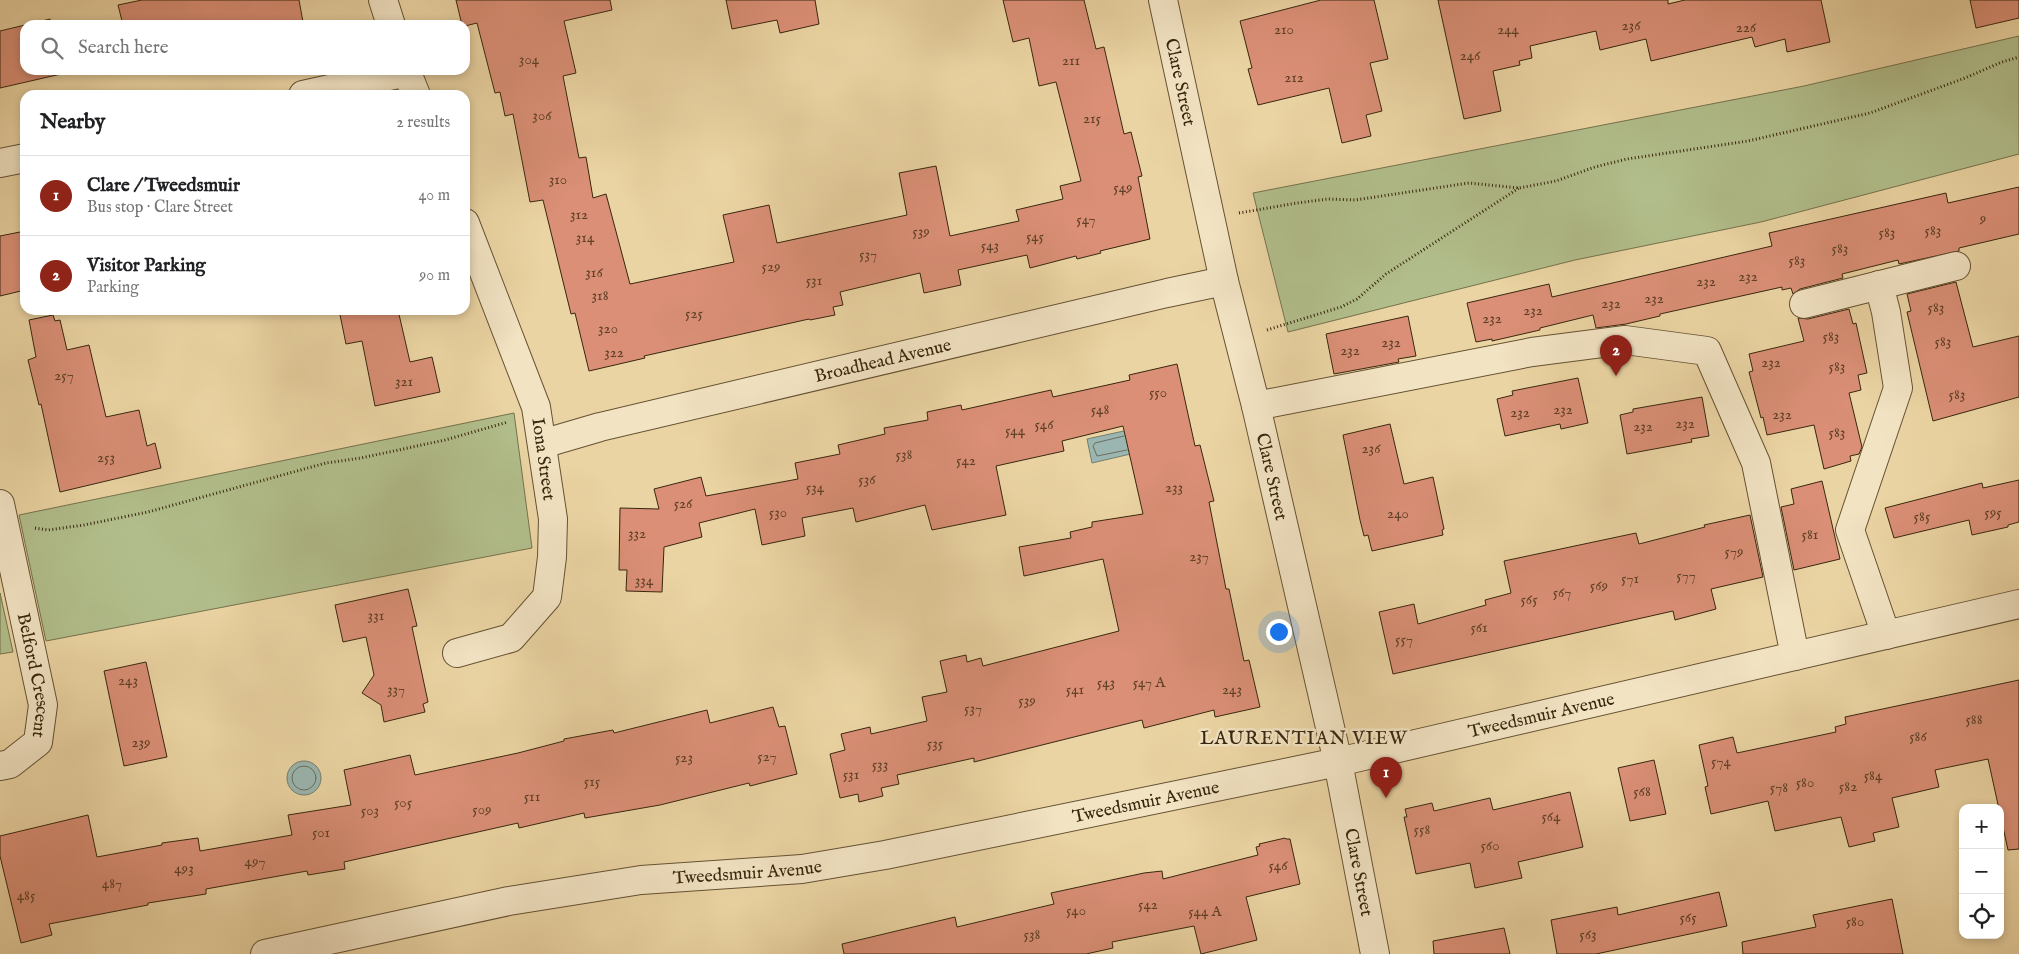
<!DOCTYPE html>
<meta charset="utf-8">
<style>
body{margin:0;font-family:"IM FELL English",serif;background:#f2f2f2;color:#202124}
.controls{position:absolute;right:15px;bottom:15px;display:grid;overflow:hidden;border-radius:10px;box-shadow:0 2px 8px #0003}
.controls button{width:45px;height:45px;display:grid;place-items:center;padding:0;border:0;border-bottom:1px solid #e0e0e0;background:#fff;color:#202124;font:25px sans-serif}
.you{position:absolute;left:1278px;top:631px;width:18px;height:18px;margin:-12px;border:4px solid #fff;border-radius:50%;background:#1a73e8;box-shadow:0 0 0 8px #1a73e833}
.badge{display:grid;place-items:center;width:32px;height:32px;border-radius:50%;background:#8f2418;color:#fff;font-size:16px;font-weight:700}
.pin{position:absolute;translate:-50% -41px;filter:drop-shadow(0 1px 2px #0008)}
.pin::after{content:'';position:absolute;top:26px;width:18px;height:15px;background:inherit;clip-path:polygon(0 0,100% 0,50% 100%)}
.list{margin:0;padding:0;list-style:none}
h2{display:flex;justify-content:space-between;align-items:center;height:65px;margin:0;padding:0 20px;font-size:21px}
h2 small{font-size:16px;font-weight:400;color:#757577}
.list li{display:grid;grid-template-columns:32px 1fr auto;gap:15px;align-items:center;box-sizing:border-box;height:80px;padding:0 20px;border-top:1px solid #e0e0e0}
.list b{display:block;font-size:19px;white-space:nowrap}
.list p{margin:0;font-size:16px;white-space:nowrap;color:#757577}
.list em{font-size:16px;font-style:normal;color:#757577}
.icon{flex:none;width:28px;height:28px;fill:none;stroke:currentColor;stroke-width:2;stroke-linecap:round;stroke-linejoin:round}
.map{position:relative;flex:none;width:2019px;height:954px;overflow:hidden}
.search{position:absolute;background:#fff;box-shadow:0 2px 8px #0003;left:20px;top:20px;width:450px;height:55px;display:flex;align-items:center;gap:12px;box-sizing:border-box;padding:0 18px;border-radius:15px;color:#757577;font-size:19px}
.panel{position:absolute;background:#fff;box-shadow:0 2px 8px #0003;left:20px;top:90px;width:450px;height:225px;border-radius:15px}
.map>svg:first-child{display:block}
</style>
<div class="map">
<svg width="2019" height="954" viewBox="0 0 2019 954">
<rect width="100%" height="100%" fill="#ebd4a3"/>
<filter id="stains"><feTurbulence type="fractalNoise" baseFrequency=".004" numOctaves="4"/><feColorMatrix values="0 0 0 0 .2 0 0 0 0 .09 0 0 0 0 .02 0 0 0 .5 -.17"/></filter>
<radialGradient id="worn" r=".72"><stop offset=".6" stop-color="#630" stop-opacity="0"/><stop offset="1" stop-color="#630" stop-opacity=".3"/></radialGradient>
<g fill="#b1be8b" stroke="#74724c">
<path d="M 2019,36 L 2019,154 L 1761,222 L 1575,260 L 1288,332 L 1253,193 L 1804,86 Z"/>
<path d="M 514,413 L 532,548 L 46,641 L 19,515 Z"/>
<path d="M 0,593 L 13,652 L 0,654 Z"/>
</g>
<g fill="#9bb6b0" stroke="#737d6f">
<path d="M 1133,429 L 1139,452 L 1092,463 L 1087,439 Z"/>
<circle cx="304" cy="778" r="17"/>
</g>
<g fill="none" stroke-linecap="round" stroke-linejoin="round">
<g stroke="#6a6e5f" stroke-width="1">
<path d="M 1124,436 L 1095,443 L 1093,446 L 1097,456 L 1127,450"/>
<circle cx="304" cy="778" r="12"/>
</g>
</g>
<g fill="#da8f76" stroke="#38270e">
<path d="M 142,0 L 299,0 L 303,22 L 289,25 L 123,25 L 118,5 Z"/>
<path d="M 456,0 L 610,0 L 612,10 L 564,21 L 576,73 L 563,76 L 579,158 L 586,157 L 593,198 L 606,194 L 630,284 L 734,262 L 723,215 L 769,205 L 777,243 L 907,215 L 899,173 L 936,166 L 950,236 L 1019,221 L 1016,210 L 1063,199 L 1060,186 L 1081,181 L 1056,82 L 1039,86 L 1029,38 L 1013,42 L 1003,0 L 1084,0 L 1096,49 L 1104,47 L 1124,134 L 1131,132 L 1142,176 L 1138,177 L 1150,239 L 1100,251 L 1101,253 L 1077,259 L 1076,256 L 1030,268 L 1027,255 L 958,270 L 961,285 L 924,293 L 920,273 L 840,292 L 843,305 L 833,307 L 835,315 L 810,320 L 809,319 L 644,356 L 645,358 L 589,371 L 575,313 L 571,314 L 543,200 L 530,202 L 513,114 L 505,116 L 500,92 L 495,93 L 477,23 L 465,26 L 462,25 Z"/>
<path d="M 726,0 L 815,0 L 819,24 L 780,33 L 777,20 L 732,29 Z"/>
<path d="M 1321,0 L 1374,0 L 1388,59 L 1370,63 L 1382,111 L 1366,115 L 1371,136 L 1342,143 L 1329,88 L 1258,105 L 1248,69 L 1252,68 L 1240,21 Z"/>
<path d="M 1438,0 L 1668,0 L 1668,4 L 1685,0 L 1821,0 L 1830,42 L 1787,52 L 1785,39 L 1755,47 L 1752,37 L 1651,61 L 1646,39 L 1600,50 L 1596,31 L 1530,46 L 1532,58 L 1519,61 L 1520,65 L 1493,71 L 1501,111 L 1464,119 Z"/>
<path d="M 1970,0 L 2019,0 L 2019,18 L 1976,28 Z"/>
<path d="M 50,19 L 51,25 L 26,25 Z"/>
<path d="M 25,25 L 25,70 L 60,70 L 61,74 L 0,88 L 0,31 Z"/>
<path d="M 2019,187 L 2019,234 L 1959,248 L 1959,251 L 1899,264 L 1898,260 L 1842,274 L 1843,278 L 1800,289 L 1793,294 L 1791,288 L 1782,290 L 1782,287 L 1660,314 L 1660,316 L 1626,324 L 1596,328 L 1593,315 L 1540,328 L 1540,330 L 1492,341 L 1492,339 L 1476,342 L 1467,303 L 1549,284 L 1552,297 L 1772,246 L 1769,233 L 1946,193 L 1948,203 Z"/>
<path d="M 25,231 L 25,290 L 0,296 L 0,236 Z"/>
<path d="M 1956,282 L 1973,347 L 2019,336 L 2019,397 L 1933,421 L 1907,312 L 1911,311 L 1907,294 Z"/>
<path d="M 1849,309 L 1853,324 L 1856,323 L 1867,373 L 1858,375 L 1861,390 L 1849,393 L 1862,447 L 1859,454 L 1850,456 L 1851,461 L 1824,469 L 1814,425 L 1767,435 L 1763,417 L 1761,418 L 1749,372 L 1753,371 L 1749,354 L 1804,341 L 1798,318 L 1808,319 Z"/>
<path d="M 339,310 L 398,310 L 410,362 L 432,357 L 440,392 L 375,406 L 362,341 L 346,344 Z"/>
<path d="M 53,315 L 55,321 L 60,320 L 67,350 L 89,345 L 106,417 L 139,410 L 147,446 L 155,443 L 161,468 L 60,492 L 41,404 L 39,405 L 28,360 L 36,357 L 29,320 Z"/>
<path d="M 1408,316 L 1416,356 L 1398,359 L 1399,362 L 1334,374 L 1326,334 Z"/>
<path d="M 1177,364 L 1195,446 L 1200,445 L 1214,501 L 1209,502 L 1226,589 L 1229,589 L 1244,661 L 1249,660 L 1260,707 L 1215,717 L 1214,710 L 1144,728 L 1142,720 L 974,762 L 974,758 L 897,775 L 899,784 L 881,788 L 883,796 L 859,802 L 858,794 L 840,798 L 830,754 L 845,750 L 841,734 L 870,727 L 871,734 L 927,721 L 922,697 L 947,692 L 940,661 L 966,655 L 967,662 L 981,658 L 983,666 L 1119,631 L 1103,559 L 1024,576 L 1019,547 L 1071,538 L 1070,532 L 1092,527 L 1092,522 L 1143,514 L 1123,426 L 1062,441 L 1064,451 L 996,466 L 1006,515 L 932,530 L 925,505 L 856,522 L 853,508 L 802,518 L 805,536 L 762,545 L 755,509 L 699,523 L 702,537 L 664,547 L 662,592 L 626,591 L 627,570 L 619,570 L 620,508 L 659,509 L 654,489 L 701,477 L 706,496 L 798,479 L 795,463 L 840,454 L 838,445 L 885,434 L 884,428 L 928,420 L 927,412 L 961,405 L 962,410 L 1051,390 L 1053,397 L 1130,380 L 1129,375 Z"/>
<path d="M 1578,378 L 1588,423 L 1561,429 L 1560,424 L 1505,436 L 1497,399 L 1513,395 L 1512,391 Z"/>
<path d="M 1702,397 L 1709,436 L 1691,439 L 1692,442 L 1627,454 L 1620,415 L 1633,412 L 1633,409 Z"/>
<path d="M 1390,424 L 1404,484 L 1433,477 L 1444,529 L 1442,530 L 1443,535 L 1372,551 L 1368,535 L 1364,536 L 1360,520 L 1343,435 Z"/>
<path d="M 2019,480 L 2019,522 L 2008,525 L 2008,527 L 1972,535 L 1969,520 L 1894,538 L 1885,508 L 1982,483 L 1983,488 Z"/>
<path d="M 1822,481 L 1840,559 L 1794,570 L 1781,507 L 1794,504 L 1791,489 Z"/>
<path d="M 1750,515 L 1763,577 L 1711,589 L 1716,609 L 1675,620 L 1673,611 L 1393,674 L 1379,612 L 1414,604 L 1418,624 L 1486,605 L 1485,600 L 1511,593 L 1504,561 L 1636,533 L 1639,544 L 1705,527 L 1704,525 Z"/>
<path d="M 408,589 L 417,626 L 412,627 L 428,702 L 423,704 L 425,712 L 384,722 L 381,705 L 362,693 L 374,675 L 366,637 L 343,642 L 335,605 Z"/>
<path d="M 146,662 L 167,757 L 124,766 L 104,671 Z"/>
<path d="M 2019,680 L 2019,849 L 2008,850 L 1988,759 L 1935,770 L 1939,787 L 1892,798 L 1899,827 L 1873,833 L 1875,841 L 1849,847 L 1841,817 L 1775,831 L 1768,801 L 1711,814 L 1705,787 L 1708,786 L 1699,745 L 1733,737 L 1737,753 L 1836,732 L 1835,727 L 1846,724 L 1845,717 Z"/>
<path d="M 773,707 L 779,727 L 785,726 L 797,774 L 750,786 L 749,783 L 660,805 L 585,818 L 584,813 L 519,828 L 518,823 L 344,862 L 345,869 L 308,875 L 307,871 L 206,889 L 206,894 L 148,903 L 148,905 L 49,924 L 52,935 L 21,943 L 0,856 L 0,836 L 88,815 L 97,857 L 162,845 L 162,843 L 198,838 L 200,851 L 292,835 L 288,815 L 351,805 L 344,770 L 410,755 L 415,775 L 518,753 L 564,741 L 564,739 L 613,730 L 614,733 L 707,710 L 710,723 Z"/>
<path d="M 1654,760 L 1666,814 L 1630,821 L 1618,768 Z"/>
<path d="M 1570,792 L 1583,847 L 1518,862 L 1522,878 L 1475,888 L 1470,863 L 1416,874 L 1404,817 L 1407,817 L 1405,809 L 1432,803 L 1434,811 L 1490,798 L 1493,810 Z"/>
<path d="M 1285,838 L 1286,839 L 1290,839 L 1300,884 L 1246,897 L 1257,940 L 1201,954 L 1194,926 L 1112,942 L 1113,948 L 1086,954 L 844,954 L 842,944 L 955,917 L 957,927 L 1054,904 L 1051,893 L 1144,873 L 1162,871 L 1163,879 L 1258,855 L 1256,847 L 1260,846 L 1259,844 Z"/>
<path d="M 1719,892 L 1727,926 L 1596,954 L 1557,954 L 1551,920 L 1617,907 L 1618,915 Z"/>
<path d="M 1892,899 L 1903,954 L 1743,954 L 1742,942 L 1816,927 L 1813,915 Z"/>
<path d="M 1504,928 L 1510,954 L 1434,954 L 1433,941 Z"/>
</g>
<g fill="none" stroke-linecap="round" stroke-linejoin="round">
<g stroke="#655233" stroke-width="30">
<g id="minor">
<path d="M 383,0 L 391,25"/>
<path id="s1" d="M 1163,0 L 1224,281 L 1256,406 L 1338,762 L 1375,954"/>
<path d="M 406,70 L 416,95"/>
<path d="M 303,95 L 407,72"/>
<path d="M 0,163 L 25,158"/>
<path d="M 1879,285 L 1886,312 L 1898,388 L 1850,530 L 1886,635"/>
<path d="M 1804,304 L 1956,266"/>
<path d="M 1256,406 L 1532,352 L 1625,340 L 1707,351 L 1756,463 L 1795,656"/>
<path id="s2" d="M 542,444 L 600,427 L 1167,293 L 1224,281"/>
<path id="s3" d="M 0,504 L 43,705 L 38,742 L 10,764 L 0,766"/>
<path d="M 457,653 L 511,638 L 547,597 L 552,557 L 553,519 L 536,407 L 465,223"/>
<path id="s4" d="M 265,954 L 509,901 L 641,880 L 802,869 L 885,855 L 1338,762 L 2019,604"/>
</g>
</g>
<g stroke="#38270e" stroke-width="3" stroke-dasharray="1 2.5" stroke-linecap="butt">
<path d="M 1239,213 L 1297,203 L 1328,199 L 1355,200 L 1469,183 L 1519,188 L 1556,181 L 1595,167 L 1627,159 L 1748,141 L 1870,113 L 1965,78 L 2002,62 L 2019,57"/>
<path d="M 1267,330 L 1341,307 L 1357,299 L 1386,274 L 1519,188"/>
<path d="M 35,528 L 48,530 L 84,525 L 148,512 L 326,463 L 361,458 L 445,440 L 508,422"/>
</g>
<use href="#minor" stroke="#f2e3c3" stroke-width="28"/>
</g>
<g text-anchor="middle" stroke-width="5" stroke-linejoin="round" paint-order="stroke">
<g font-size="15" fill="#604128">
<text x="1631" y="30">236</text>
<text x="1746" y="32">226</text>
<text x="1284" y="34">210</text>
<text x="1508" y="34">244</text>
<text x="1470" y="60">246</text>
<text x="529" y="64">304</text>
<text x="1071" y="65">211</text>
<text x="1294" y="82">212</text>
<text x="542" y="120">306</text>
<text x="1092" y="123">215</text>
<text x="558" y="184">310</text>
<text x="1123" y="192">549</text>
<text x="579" y="219">312</text>
<text x="1983" y="223">9</text>
<text x="1086" y="224">547</text>
<text x="1933" y="235">583</text>
<text x="921" y="236">539</text>
<text x="1887" y="237">583</text>
<text x="1035" y="241">545</text>
<text x="585" y="242">314</text>
<text x="990" y="250">543</text>
<text x="1840" y="253">583</text>
<text x="868" y="259">537</text>
<text x="1797" y="265">583</text>
<text x="771" y="271">529</text>
<text x="594" y="277">316</text>
<text x="1748" y="281">232</text>
<text x="814" y="285">531</text>
<text x="1706" y="286">232</text>
<text x="600" y="300">318</text>
<text x="1654" y="303">232</text>
<text x="1611" y="308">232</text>
<text x="1936" y="312">583</text>
<text x="1533" y="315">232</text>
<text x="694" y="318">525</text>
<text x="1492" y="323">232</text>
<text x="608" y="333">320</text>
<text x="1831" y="341">583</text>
<text x="1943" y="346">583</text>
<text x="1391" y="347">232</text>
<text x="1350" y="355">232</text>
<text x="614" y="357">322</text>
<text x="1771" y="367">232</text>
<text x="1837" y="371">583</text>
<text x="64" y="380">257</text>
<text x="404" y="386">321</text>
<text x="1158" y="397">550</text>
<text x="1957" y="399">583</text>
<text x="1100" y="414">548</text>
<text x="1563" y="414">232</text>
<text x="1520" y="417">232</text>
<text x="1782" y="419">232</text>
<text x="1685" y="428">232</text>
<text x="1044" y="429">546</text>
<text x="1643" y="431">232</text>
<text x="1015" y="435">544</text>
<text x="1837" y="437">583</text>
<text x="1371" y="453">236</text>
<text x="904" y="459">538</text>
<text x="106" y="462">253</text>
<text x="966" y="465">542</text>
<text x="867" y="484">536</text>
<text x="815" y="492">534</text>
<text x="1174" y="492">233</text>
<text x="683" y="508">526</text>
<text x="778" y="517">530</text>
<text x="1993" y="517">595</text>
<text x="1398" y="518">240</text>
<text x="1922" y="521">585</text>
<text x="637" y="538">332</text>
<text x="1810" y="539">581</text>
<text x="1734" y="556">579</text>
<text x="1199" y="561">237</text>
<text x="1686" y="580">577</text>
<text x="1630" y="583">571</text>
<text x="644" y="585">334</text>
<text x="1599" y="590">569</text>
<text x="1562" y="597">567</text>
<text x="1529" y="604">565</text>
<text x="376" y="620">331</text>
<text x="1479" y="632">561</text>
<text x="1404" y="644">557</text>
<text x="128" y="685">243</text>
<text x="1106" y="687">543</text>
<text x="1149" y="687">547 A</text>
<text x="396" y="694">337</text>
<text x="1075" y="694">541</text>
<text x="1232" y="694">243</text>
<text x="1027" y="705">539</text>
<text x="973" y="713">537</text>
<text x="1974" y="724">588</text>
<text x="1918" y="741">586</text>
<text x="141" y="747">239</text>
<text x="935" y="748">535</text>
<text x="767" y="761">527</text>
<text x="684" y="762">523</text>
<text x="1721" y="766">574</text>
<text x="880" y="769">533</text>
<text x="851" y="779">531</text>
<text x="1873" y="780">584</text>
<text x="592" y="786">515</text>
<text x="1805" y="787">580</text>
<text x="1848" y="791">582</text>
<text x="1779" y="792">578</text>
<text x="1642" y="796">568</text>
<text x="532" y="801">511</text>
<text x="403" y="807">505</text>
<text x="482" y="814">509</text>
<text x="370" y="815">503</text>
<text x="1551" y="821">564</text>
<text x="1422" y="834">558</text>
<text x="321" y="837">501</text>
<text x="1490" y="850">560</text>
<text x="255" y="866">497</text>
<text x="1278" y="870">546</text>
<text x="184" y="873">493</text>
<text x="112" y="888">487</text>
<text x="26" y="900">485</text>
<text x="1148" y="909">542</text>
<text x="1076" y="915">540</text>
<text x="1205" y="916">544 A</text>
<text x="1688" y="922">565</text>
<text x="1855" y="926">580</text>
<text x="1032" y="939">538</text>
<text x="1588" y="939">563</text>
</g>
<g font-size="18" fill="#38270e" stroke="#f2e3c3">
<text dy="6" stroke="none"><textPath href="#s1" startOffset="84">Clare Street</textPath></text>
<text dy="6" stroke="none"><textPath href="#s2" startOffset="351">Broadhead Avenue</textPath></text>
<text transform="translate(544 459) rotate(82)" y="6">Iona Street</text>
<text dy="6" stroke="none"><textPath href="#s1" startOffset="489">Clare Street</textPath></text>
<text dy="6" stroke="none"><textPath href="#s3" startOffset="175">Belford Crescent</textPath></text>
<text dy="6" stroke="none"><textPath href="#s4" startOffset="1300">Tweedsmuir Avenue</textPath></text>
<text dy="6" stroke="none"><textPath href="#s4" startOffset="895">Tweedsmuir Avenue</textPath></text>
<text dy="6" stroke="none"><textPath href="#s4" startOffset="490">Tweedsmuir Avenue</textPath></text>
<text dy="6" stroke="none"><textPath href="#s1" startOffset="894">Clare Street</textPath></text>
</g>
<g font-size="19" letter-spacing="1" fill="#38270e" stroke="#f2e3c3">
<text x="1304" y="744">LAURENTIAN VIEW</text>
</g>
</g>
<rect width="100%" height="100%" filter="url(#stains)"/>
<rect width="100%" height="100%" fill="url(#worn)"/>
</svg>
<div class="controls">
<button>+</button>
<button>−</button>
<button><svg class="icon" aria-label="locate" viewBox="0 0 24 24"><circle cx="12" cy="12" r="6"/><path d="M12 2v4M12 18v4M2 12h4M18 12h4"/></svg></button>
</div>
<div class="you"></div>
<div class="pin badge" style="left:1386px;top:798px">1</div>
<div class="pin badge" style="left:1616px;top:376px">2</div>
<div class="search"><svg class="icon" aria-label="search" viewBox="0 0 24 24"><circle cx="10" cy="10" r="6"/><path d="M15 15l6 6"/></svg>Search here</div>
<section class="panel">
<h2>Nearby<small>2 results</small></h2>
<ul class="list">
<li><span class="badge">1</span><div><b>Clare / Tweedsmuir</b><p>Bus stop · Clare Street</p></div><em>40 m</em></li>
<li><span class="badge">2</span><div><b>Visitor Parking</b><p>Parking</p></div><em>90 m</em></li>
</ul>
</section>
</div>
